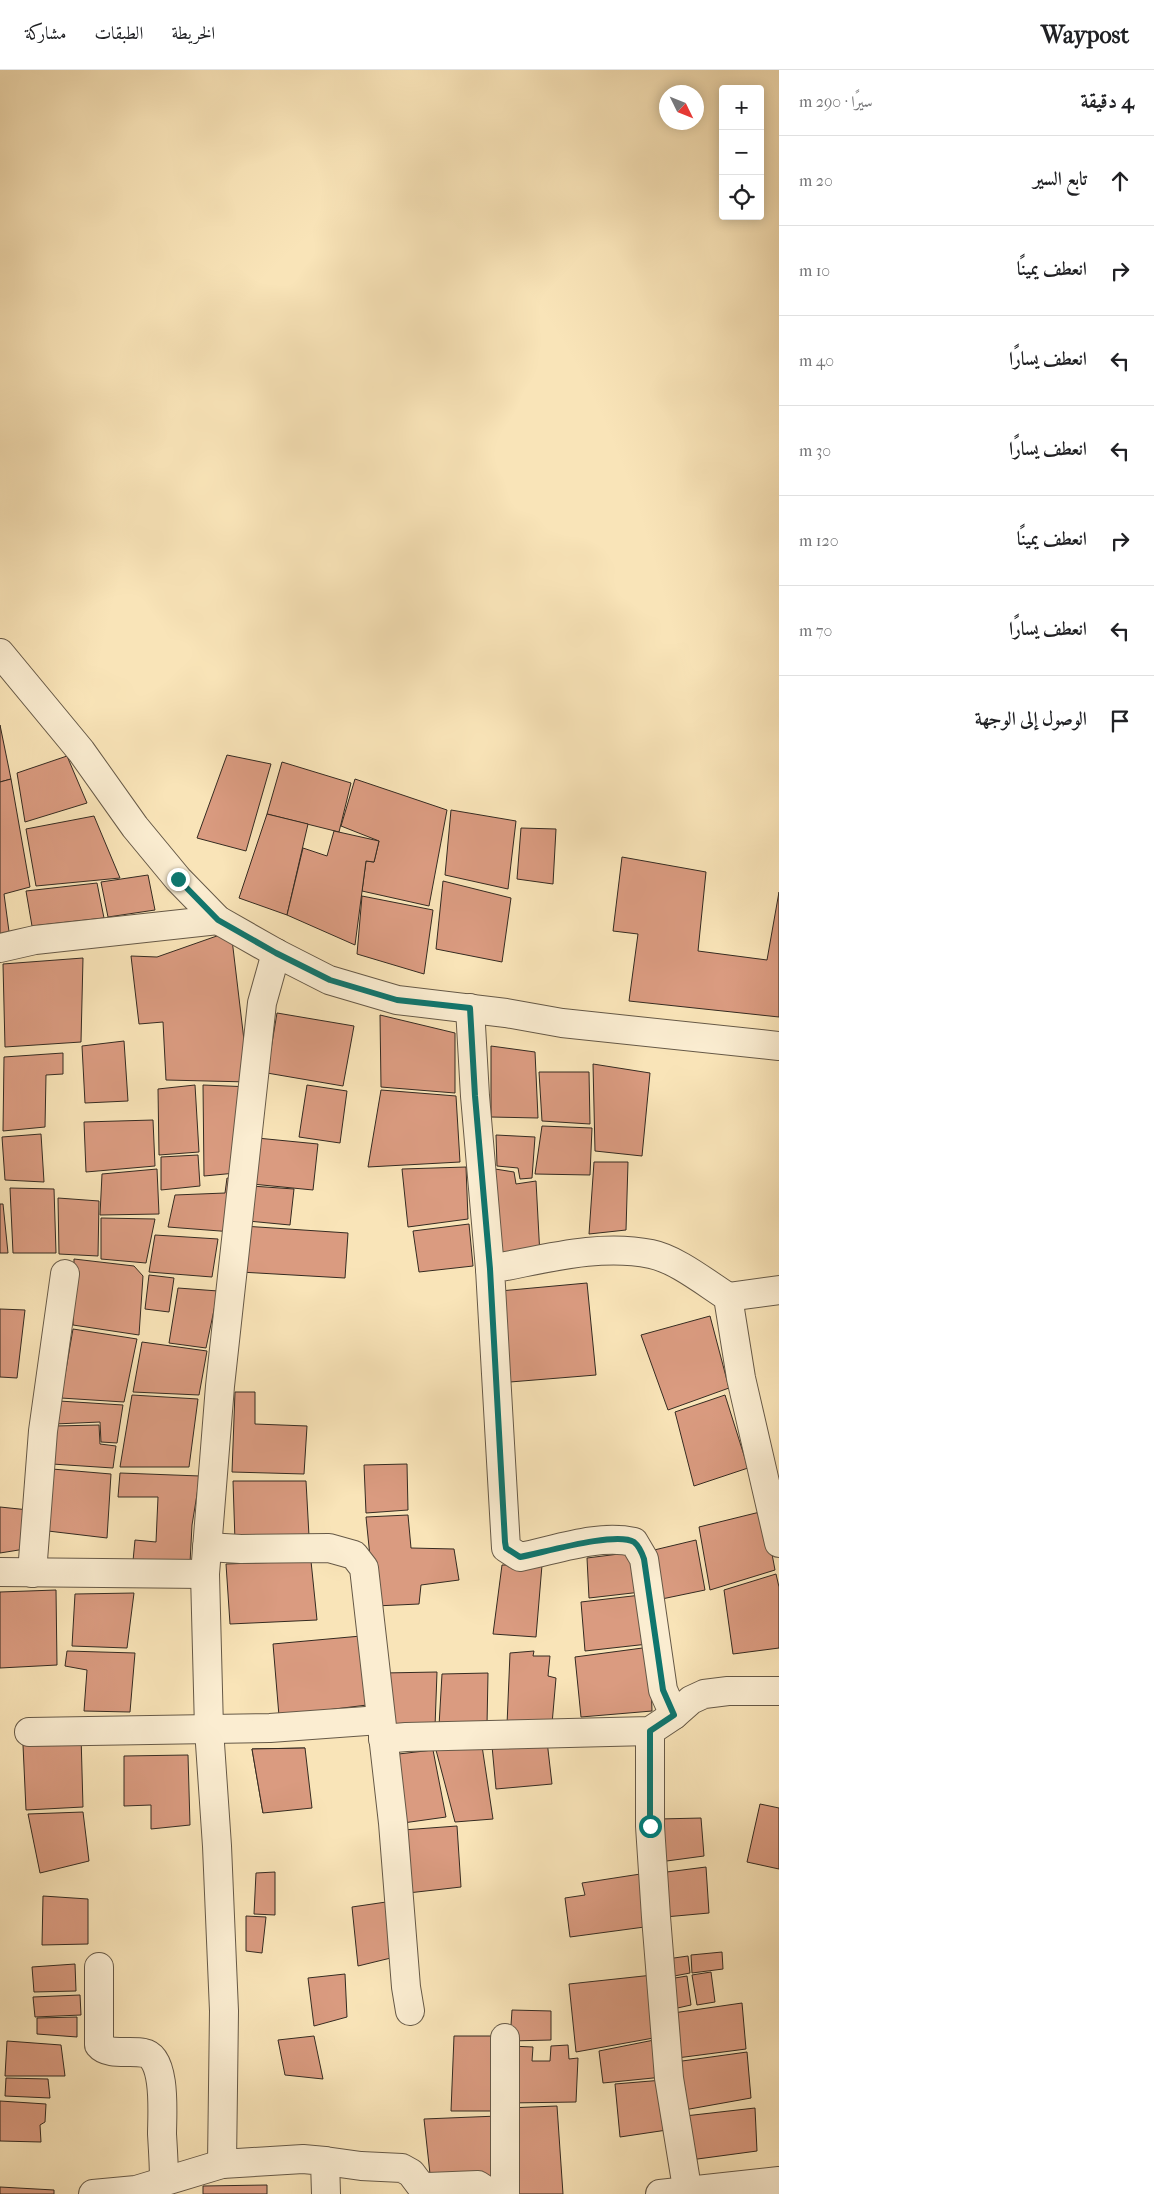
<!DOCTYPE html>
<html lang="ar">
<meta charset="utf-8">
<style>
body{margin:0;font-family:"IM FELL French Canon",Amiri,serif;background:#f6f6f6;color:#202124;direction:rtl}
.controls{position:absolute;right:15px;top:15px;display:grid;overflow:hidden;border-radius:5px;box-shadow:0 2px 12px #0003}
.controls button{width:45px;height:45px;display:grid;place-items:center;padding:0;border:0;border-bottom:1px solid #e0e0e0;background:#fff;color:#202124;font:25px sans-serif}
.compass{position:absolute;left:659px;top:15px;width:45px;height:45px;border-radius:50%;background:#fff;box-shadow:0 2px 12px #0003;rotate:133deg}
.stop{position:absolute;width:15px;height:15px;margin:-11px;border:4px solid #0f766e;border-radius:50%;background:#fff}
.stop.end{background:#0f766e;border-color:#fff;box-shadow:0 1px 5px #0008}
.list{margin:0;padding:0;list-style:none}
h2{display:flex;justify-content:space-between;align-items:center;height:65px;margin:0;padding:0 20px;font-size:21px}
h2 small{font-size:16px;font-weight:400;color:#757577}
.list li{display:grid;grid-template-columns:32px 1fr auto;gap:15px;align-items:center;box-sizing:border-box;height:90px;padding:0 20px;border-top:1px solid #e0e0e0}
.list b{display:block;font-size:19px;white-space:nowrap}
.list em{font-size:16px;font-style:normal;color:#757577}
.icon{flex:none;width:28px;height:28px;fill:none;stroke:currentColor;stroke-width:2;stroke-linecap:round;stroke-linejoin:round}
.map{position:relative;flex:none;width:779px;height:2124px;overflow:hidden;direction:ltr}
header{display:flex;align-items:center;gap:30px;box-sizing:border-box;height:70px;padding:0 25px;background:#fff;border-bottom:1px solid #e0e0e0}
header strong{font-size:24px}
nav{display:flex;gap:28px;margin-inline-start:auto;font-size:18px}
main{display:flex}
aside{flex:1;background:#fff}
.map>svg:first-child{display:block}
</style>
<header>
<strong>Waypost</strong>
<nav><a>الخريطة</a><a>الطبقات</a><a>مشاركة</a></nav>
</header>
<main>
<aside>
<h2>4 دقيقة<small>سيرًا · 290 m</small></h2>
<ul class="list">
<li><svg class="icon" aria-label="ahead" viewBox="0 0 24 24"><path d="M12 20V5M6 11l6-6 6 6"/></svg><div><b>تابع السير</b></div><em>20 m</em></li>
<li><svg class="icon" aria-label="right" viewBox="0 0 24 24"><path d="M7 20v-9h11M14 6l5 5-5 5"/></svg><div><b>انعطف يمينًا</b></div><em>10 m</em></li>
<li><svg class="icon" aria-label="left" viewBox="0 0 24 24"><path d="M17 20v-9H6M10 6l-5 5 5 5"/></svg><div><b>انعطف يسارًا</b></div><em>40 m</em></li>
<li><svg class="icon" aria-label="left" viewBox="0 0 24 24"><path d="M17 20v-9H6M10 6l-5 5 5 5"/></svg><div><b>انعطف يسارًا</b></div><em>30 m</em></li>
<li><svg class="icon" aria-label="right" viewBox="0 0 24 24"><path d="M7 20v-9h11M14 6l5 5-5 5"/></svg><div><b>انعطف يمينًا</b></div><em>120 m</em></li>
<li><svg class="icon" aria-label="left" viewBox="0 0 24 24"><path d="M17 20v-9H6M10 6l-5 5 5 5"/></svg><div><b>انعطف يسارًا</b></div><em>70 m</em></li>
<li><svg class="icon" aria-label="arrive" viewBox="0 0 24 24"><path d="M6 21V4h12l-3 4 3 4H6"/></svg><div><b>الوصول إلى الوجهة</b></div></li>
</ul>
</aside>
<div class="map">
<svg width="779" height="2124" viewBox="0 0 779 2124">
<rect width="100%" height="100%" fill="#f9e4b8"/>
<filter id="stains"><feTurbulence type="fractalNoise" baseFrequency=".004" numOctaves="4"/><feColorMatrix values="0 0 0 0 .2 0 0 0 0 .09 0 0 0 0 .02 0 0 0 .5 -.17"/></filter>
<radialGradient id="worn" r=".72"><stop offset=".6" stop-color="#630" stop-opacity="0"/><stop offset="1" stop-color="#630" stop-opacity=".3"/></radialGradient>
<g fill="#da9b80" stroke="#352b21">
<path d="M 0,655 L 11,709 L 0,712 Z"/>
<path d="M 227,685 L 271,694 L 246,781 L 197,768 Z"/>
<path d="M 67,686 L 87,733 L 25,752 L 17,703 Z"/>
<path d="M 282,692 L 351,713 L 339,762 L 267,744 Z"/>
<path d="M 11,709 L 30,817 L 4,824 L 10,869 L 0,871 L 0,712 Z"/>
<path d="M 355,709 L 447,740 L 429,836 L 362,821 L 366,791 L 374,792 L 379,771 L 341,756 Z"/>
<path d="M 451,740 L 516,751 L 508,819 L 445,805 Z"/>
<path d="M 267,744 L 308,754 L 287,845 L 239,828 Z"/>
<path d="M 94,746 L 120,808 L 36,816 L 26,759 Z"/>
<path d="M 521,758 L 556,759 L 553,814 L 517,809 Z"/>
<path d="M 334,761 L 379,771 L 374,792 L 366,791 L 355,875 L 287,845 L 303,778 L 327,786 Z"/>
<path d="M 622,787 L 706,802 L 698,881 L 767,890 L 779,822 L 779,947 L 629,931 L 638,864 L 613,861 Z"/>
<path d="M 148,805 L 155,840 L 108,847 L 101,812 Z"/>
<path d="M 443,811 L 511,828 L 502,892 L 436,879 Z"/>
<path d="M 97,813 L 104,848 L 32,856 L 26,821 Z"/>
<path d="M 362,826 L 433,840 L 424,904 L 357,884 Z"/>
<path d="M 231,861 L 249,1012 L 166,1010 L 163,952 L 139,954 L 131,886 L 157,887 Z"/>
<path d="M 83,888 L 81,972 L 5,977 L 3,894 Z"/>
<path d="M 277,943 L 354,956 L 343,1016 L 267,1003 Z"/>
<path d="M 380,945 L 455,963 L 455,1023 L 381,1017 Z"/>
<path d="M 124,971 L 128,1031 L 85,1033 L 82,976 Z"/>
<path d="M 491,976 L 535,982 L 538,1048 L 491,1047 Z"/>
<path d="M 63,983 L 63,1004 L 46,1005 L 45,1057 L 3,1061 L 4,987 Z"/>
<path d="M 593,994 L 650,1003 L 642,1086 L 595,1081 Z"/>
<path d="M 539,1002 L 589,1002 L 590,1054 L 542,1051 Z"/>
<path d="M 195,1015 L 199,1082 L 159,1085 L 158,1019 Z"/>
<path d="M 203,1015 L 251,1017 L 236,1103 L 204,1106 Z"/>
<path d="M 307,1015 L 347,1021 L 340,1073 L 299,1067 Z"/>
<path d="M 381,1020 L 456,1026 L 460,1092 L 368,1097 Z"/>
<path d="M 153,1050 L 155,1096 L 86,1102 L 84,1052 Z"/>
<path d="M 542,1056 L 592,1058 L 590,1105 L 535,1104 Z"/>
<path d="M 41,1064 L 44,1112 L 5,1110 L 2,1067 Z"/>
<path d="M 496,1065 L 535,1067 L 532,1108 L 520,1109 L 518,1098 L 497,1096 Z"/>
<path d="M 257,1068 L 318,1074 L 313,1120 L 252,1114 Z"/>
<path d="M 198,1085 L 200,1116 L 161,1120 L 161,1087 Z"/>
<path d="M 594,1092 L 628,1092 L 626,1160 L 589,1164 Z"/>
<path d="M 466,1097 L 468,1149 L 408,1157 L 402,1099 Z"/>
<path d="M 157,1099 L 159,1144 L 100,1145 L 102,1104 Z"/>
<path d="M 495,1099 L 514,1102 L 516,1114 L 536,1111 L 540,1186 L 498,1192 Z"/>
<path d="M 227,1108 L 242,1110 L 233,1162 L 168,1157 L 175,1125 L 225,1123 Z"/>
<path d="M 251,1116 L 294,1119 L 290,1155 L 248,1151 Z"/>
<path d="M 10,1118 L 54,1119 L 56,1183 L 13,1183 Z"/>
<path d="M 58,1128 L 99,1131 L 98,1186 L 59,1184 Z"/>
<path d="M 0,1134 L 3,1134 L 8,1183 L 0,1183 Z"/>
<path d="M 101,1148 L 155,1149 L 146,1193 L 101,1189 Z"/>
<path d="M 469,1154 L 473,1196 L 419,1202 L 413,1161 Z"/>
<path d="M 243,1156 L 348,1163 L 345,1208 L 240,1202 Z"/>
<path d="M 155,1165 L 218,1169 L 212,1207 L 149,1202 Z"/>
<path d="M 74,1189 L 134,1196 L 143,1206 L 139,1265 L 73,1255 Z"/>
<path d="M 149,1205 L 174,1208 L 169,1242 L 145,1239 Z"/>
<path d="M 587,1213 L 596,1305 L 510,1312 L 500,1221 Z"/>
<path d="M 178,1218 L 218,1221 L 206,1278 L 169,1273 Z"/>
<path d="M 0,1239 L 25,1240 L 17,1308 L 0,1307 Z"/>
<path d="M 710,1246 L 729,1318 L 668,1340 L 641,1265 Z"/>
<path d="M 73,1259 L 137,1269 L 124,1332 L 61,1328 Z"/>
<path d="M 142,1272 L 207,1281 L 199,1325 L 133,1322 Z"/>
<path d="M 235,1322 L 255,1322 L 255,1354 L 307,1356 L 304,1404 L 232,1402 Z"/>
<path d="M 132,1325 L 198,1329 L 189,1397 L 120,1397 Z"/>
<path d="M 725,1325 L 748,1398 L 694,1416 L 675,1342 Z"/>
<path d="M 59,1331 L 123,1335 L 117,1373 L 101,1372 L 100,1352 L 55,1354 Z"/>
<path d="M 99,1355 L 100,1374 L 116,1376 L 113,1398 L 52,1394 L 55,1356 Z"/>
<path d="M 407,1394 L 408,1440 L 366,1443 L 364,1395 Z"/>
<path d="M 52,1399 L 111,1404 L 107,1468 L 48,1461 Z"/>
<path d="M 120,1403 L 200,1406 L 192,1455 L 190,1493 L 133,1491 L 135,1470 L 156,1472 L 158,1427 L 118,1427 Z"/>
<path d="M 233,1411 L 306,1411 L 309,1466 L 235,1471 Z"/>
<path d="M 0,1437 L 29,1440 L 25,1479 L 0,1483 Z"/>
<path d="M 764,1441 L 775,1500 L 710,1520 L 699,1457 Z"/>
<path d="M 408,1445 L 411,1478 L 454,1479 L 459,1510 L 421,1515 L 419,1534 L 375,1536 L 366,1447 Z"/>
<path d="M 696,1470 L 705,1520 L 657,1530 L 650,1481 Z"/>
<path d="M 635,1482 L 641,1522 L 589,1528 L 587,1488 Z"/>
<path d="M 311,1491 L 317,1550 L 230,1554 L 226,1494 Z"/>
<path d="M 502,1495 L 542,1495 L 536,1567 L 493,1564 Z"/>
<path d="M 776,1504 L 779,1517 L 779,1578 L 733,1584 L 724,1520 Z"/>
<path d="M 56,1520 L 57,1595 L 0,1598 L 0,1522 Z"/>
<path d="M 134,1523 L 127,1578 L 72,1576 L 75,1524 Z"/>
<path d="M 641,1525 L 648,1574 L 585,1581 L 581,1532 Z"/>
<path d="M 361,1566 L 367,1635 L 279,1646 L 273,1574 Z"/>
<path d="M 650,1577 L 652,1641 L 581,1647 L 575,1587 Z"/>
<path d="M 67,1581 L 135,1583 L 130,1642 L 84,1641 L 87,1600 L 65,1596 Z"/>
<path d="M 534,1581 L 533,1586 L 550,1586 L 548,1606 L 556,1608 L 552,1654 L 507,1655 L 510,1583 Z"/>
<path d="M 437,1602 L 435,1657 L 389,1661 L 384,1603 Z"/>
<path d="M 488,1603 L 487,1655 L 439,1656 L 442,1604 Z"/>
<path d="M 81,1665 L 83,1737 L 26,1740 L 23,1675 Z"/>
<path d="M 547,1671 L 552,1714 L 496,1719 L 492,1676 Z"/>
<path d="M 482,1676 L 493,1749 L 455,1752 L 436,1680 Z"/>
<path d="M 305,1678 L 263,1743 L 252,1679 Z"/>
<path d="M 305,1678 L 312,1738 L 263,1743 L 252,1679 Z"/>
<path d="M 433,1680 L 446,1747 L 403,1753 L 390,1685 Z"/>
<path d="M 188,1685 L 190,1755 L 151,1759 L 151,1735 L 124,1736 L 124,1686 Z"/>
<path d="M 760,1734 L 779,1738 L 779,1799 L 747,1792 Z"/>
<path d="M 83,1742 L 89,1791 L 40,1803 L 28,1744 Z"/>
<path d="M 701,1748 L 704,1786 L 659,1792 L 659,1749 Z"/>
<path d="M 457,1756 L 461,1817 L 408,1823 L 403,1760 Z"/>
<path d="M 706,1797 L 709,1843 L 665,1847 L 659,1803 Z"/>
<path d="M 275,1802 L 275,1845 L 254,1844 L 256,1803 Z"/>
<path d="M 647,1803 L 652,1856 L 570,1867 L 565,1828 L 585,1825 L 582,1813 Z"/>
<path d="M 43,1826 L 88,1829 L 88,1874 L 42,1875 Z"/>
<path d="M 393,1831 L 399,1886 L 358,1896 L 352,1837 Z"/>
<path d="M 246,1846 L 266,1847 L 262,1883 L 246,1881 Z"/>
<path d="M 722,1882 L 723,1899 L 692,1903 L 691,1885 Z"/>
<path d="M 688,1886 L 690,1903 L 669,1907 L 667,1889 Z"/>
<path d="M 75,1894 L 76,1921 L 34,1922 L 32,1897 Z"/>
<path d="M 711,1902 L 715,1932 L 697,1935 L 692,1905 Z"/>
<path d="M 345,1904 L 347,1947 L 314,1956 L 308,1908 Z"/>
<path d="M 653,1905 L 659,1967 L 576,1982 L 569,1914 Z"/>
<path d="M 687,1906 L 691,1935 L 673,1939 L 669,1909 Z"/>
<path d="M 80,1925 L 81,1945 L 35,1947 L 33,1927 Z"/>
<path d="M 742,1933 L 746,1979 L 677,1988 L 673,1943 Z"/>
<path d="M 512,1940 L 551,1941 L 551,1970 L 510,1971 Z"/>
<path d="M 77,1947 L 77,1967 L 37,1964 L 37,1948 Z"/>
<path d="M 314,1966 L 323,2009 L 285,2005 L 278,1970 Z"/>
<path d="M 454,1966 L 499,1966 L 497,2041 L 451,2041 Z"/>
<path d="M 659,1969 L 663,2007 L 603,2013 L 599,1981 Z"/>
<path d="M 7,1971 L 61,1975 L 65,2006 L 5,2006 Z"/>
<path d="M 568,1975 L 569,1989 L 578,1988 L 576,2032 L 508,2033 L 510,1976 L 533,1977 L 532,1991 L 550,1991 L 551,1976 Z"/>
<path d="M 747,1982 L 751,2028 L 684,2040 L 675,1992 Z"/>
<path d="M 6,2008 L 48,2009 L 50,2028 L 5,2026 Z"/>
<path d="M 663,2010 L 667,2060 L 620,2067 L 615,2014 Z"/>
<path d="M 0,2031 L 46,2034 L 45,2052 L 40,2055 L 41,2072 L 0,2071 Z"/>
<path d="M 557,2036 L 563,2124 L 507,2124 L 507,2038 Z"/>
<path d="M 755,2038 L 757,2081 L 690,2090 L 685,2046 Z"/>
<path d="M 498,2046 L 497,2110 L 431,2113 L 424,2049 Z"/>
<path d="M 267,2115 L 267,2124 L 203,2124 L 203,2116 Z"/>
<path d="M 0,2117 L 54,2120 L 54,2124 L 0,2124 Z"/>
</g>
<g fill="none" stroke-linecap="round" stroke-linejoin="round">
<g stroke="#665947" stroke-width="30">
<g id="minor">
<path d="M 0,583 L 81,681 L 135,757 L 178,809 L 218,850 L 276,883 L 329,910 L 397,930 L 506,943 L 562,953 L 779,976"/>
<path d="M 0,878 L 35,870 L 218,850"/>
<path d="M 470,938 L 475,1026 L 490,1199"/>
<path d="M 728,1227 L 779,1220"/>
<path d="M 207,1477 L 241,1479 L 329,1478 L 354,1485 L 364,1498 L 393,1753 L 406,1917 L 410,1941"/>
<path d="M 0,1502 L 205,1504"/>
<path d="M 32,1503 L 43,1361 L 65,1204"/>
<path d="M 674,1645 L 663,1620 L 644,1489 L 634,1472 C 597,1464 556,1480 520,1487 L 506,1478 L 490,1199 C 542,1190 598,1173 651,1184 C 676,1189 706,1213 728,1227 L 741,1308 L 779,1473"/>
<path d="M 650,1661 L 650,1756 L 656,1847 L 669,2008 L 688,2124"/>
<path d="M 29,1662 L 270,1658 L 380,1650"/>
<path d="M 383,1669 L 406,1667 L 650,1661 L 674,1645 L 691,1630 L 704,1624 L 728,1621 L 779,1621"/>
<path d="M 99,1897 L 99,1975 C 108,1986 131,1980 144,1983 C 167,1987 162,2047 162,2064 C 163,2080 164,2095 164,2111"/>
<path d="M 325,2091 L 361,2096 L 402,2098 L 411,2103 L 420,2115 L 428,2117 L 478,2115 L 492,2124"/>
<path d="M 222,2094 L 224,1941 L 217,1776 L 209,1659 L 205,1504 L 220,1316 L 262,933 L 276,883"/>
<path d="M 93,2124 L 136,2120 L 222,2094 L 303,2089 L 325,2091 L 326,2124"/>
<path d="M 505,2124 L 505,1968"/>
<path d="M 660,2124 L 779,2111"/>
</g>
</g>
<use href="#minor" stroke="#fbedd1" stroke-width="28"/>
</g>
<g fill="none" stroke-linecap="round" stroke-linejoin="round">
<path stroke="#0f766e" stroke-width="6" d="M 178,809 L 218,850 L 276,883 L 330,910 L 397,930 L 470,938 L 475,1026 L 490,1199 L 505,1472 L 506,1478 L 520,1487 C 542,1483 616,1461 634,1472 C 639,1476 642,1483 644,1489 L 663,1620 L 674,1645 L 650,1661 L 650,1756"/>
</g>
<rect width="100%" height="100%" filter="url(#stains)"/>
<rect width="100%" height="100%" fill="url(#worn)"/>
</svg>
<div class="controls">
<button>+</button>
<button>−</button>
<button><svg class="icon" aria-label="locate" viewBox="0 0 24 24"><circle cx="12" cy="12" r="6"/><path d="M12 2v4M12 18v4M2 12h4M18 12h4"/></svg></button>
</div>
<svg class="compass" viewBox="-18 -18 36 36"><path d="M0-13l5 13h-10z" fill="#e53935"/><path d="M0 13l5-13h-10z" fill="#757577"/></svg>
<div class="stop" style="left:650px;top:1756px"></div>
<div class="stop end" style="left:178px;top:809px"></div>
</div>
</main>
